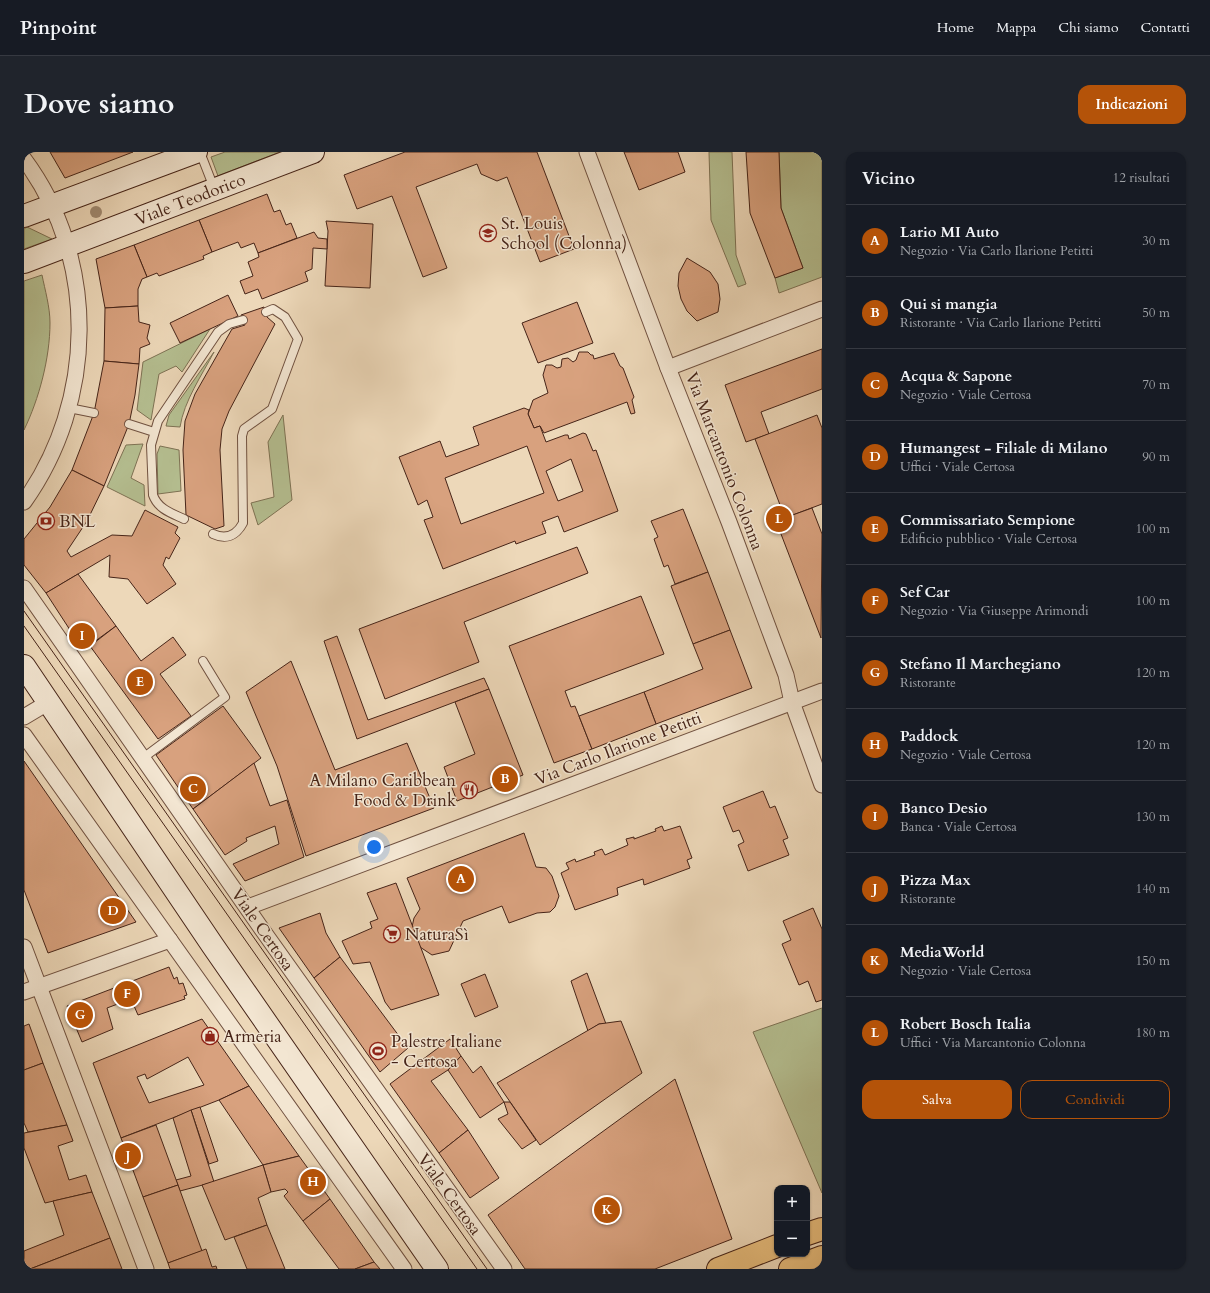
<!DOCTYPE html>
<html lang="it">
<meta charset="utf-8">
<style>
body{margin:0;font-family:Cardo,serif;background:#20242c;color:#f1f3f6}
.controls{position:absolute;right:12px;bottom:12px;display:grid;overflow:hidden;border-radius:8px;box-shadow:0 1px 3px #0004}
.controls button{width:36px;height:36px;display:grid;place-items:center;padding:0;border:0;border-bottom:1px solid #363941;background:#171b24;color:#f1f3f6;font:20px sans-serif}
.you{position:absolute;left:350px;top:695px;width:14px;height:14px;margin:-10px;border:3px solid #fff;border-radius:50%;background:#1a73e8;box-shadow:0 0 0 6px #1a73e833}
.badge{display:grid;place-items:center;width:26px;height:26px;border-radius:50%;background:#b45309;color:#fff;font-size:13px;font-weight:700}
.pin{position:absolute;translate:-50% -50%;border:2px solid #fff;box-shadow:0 1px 4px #0006}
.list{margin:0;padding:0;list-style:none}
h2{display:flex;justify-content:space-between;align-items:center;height:52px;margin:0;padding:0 16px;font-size:17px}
h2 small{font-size:13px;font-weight:400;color:#9ea1a6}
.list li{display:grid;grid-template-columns:26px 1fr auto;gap:12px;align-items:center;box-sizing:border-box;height:72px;padding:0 16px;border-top:1px solid #363941}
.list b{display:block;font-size:15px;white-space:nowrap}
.list p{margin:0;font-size:13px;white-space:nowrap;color:#9ea1a6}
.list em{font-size:13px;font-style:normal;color:#9ea1a6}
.actions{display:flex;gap:8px;padding:12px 16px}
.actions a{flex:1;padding:9px 0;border:1px solid #b45309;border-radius:12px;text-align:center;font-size:14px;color:#b45309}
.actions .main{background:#b45309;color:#fff}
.map{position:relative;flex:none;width:798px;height:1117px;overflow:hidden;border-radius:12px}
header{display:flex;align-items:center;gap:24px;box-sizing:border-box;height:56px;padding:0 20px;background:#171b24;border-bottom:1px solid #363941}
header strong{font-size:19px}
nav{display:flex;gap:22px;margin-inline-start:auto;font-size:14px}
.intro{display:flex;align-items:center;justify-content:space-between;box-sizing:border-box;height:96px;padding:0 24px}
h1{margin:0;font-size:28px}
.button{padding:10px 18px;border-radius:12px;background:#b45309;color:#fff;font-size:14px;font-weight:700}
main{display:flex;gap:24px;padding:0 24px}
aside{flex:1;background:#171b24;border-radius:12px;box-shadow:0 1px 3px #0004}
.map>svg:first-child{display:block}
</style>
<header>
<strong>Pinpoint</strong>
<nav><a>Home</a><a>Mappa</a><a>Chi siamo</a><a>Contatti</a></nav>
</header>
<div class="intro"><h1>Dove siamo</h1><a class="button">Indicazioni</a></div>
<main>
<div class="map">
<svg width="798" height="1117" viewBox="0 0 798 1117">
<rect width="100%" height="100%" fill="#edd8b9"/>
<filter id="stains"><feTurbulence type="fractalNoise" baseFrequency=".005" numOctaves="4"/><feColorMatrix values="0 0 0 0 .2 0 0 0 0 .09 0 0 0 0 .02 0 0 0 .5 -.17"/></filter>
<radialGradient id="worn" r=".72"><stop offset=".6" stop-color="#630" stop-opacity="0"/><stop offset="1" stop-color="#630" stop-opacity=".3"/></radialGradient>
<g fill="#b5bf91" stroke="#7e7254">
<path d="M 201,0 L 256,0 L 194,24 L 187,5 Z"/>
<path d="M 685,0 L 708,0 L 712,103 L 722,132 L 714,135 L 687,68 Z"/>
<path d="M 755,0 L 798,0 L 798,125 L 755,141 L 751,126 L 779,116 L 757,56 Z"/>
<path d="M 3,75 L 28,87 L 0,97 L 0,77 Z"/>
<path d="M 18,123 C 21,138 26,155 26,171 C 26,206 15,247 0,278 L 0,129 Z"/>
<path d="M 186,177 L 158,220 L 152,214 L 135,222 L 127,268 L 113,258 L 119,210 Z"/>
<path d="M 190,200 C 178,223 160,249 156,275 L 142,274 L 145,263 Z"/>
<path d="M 259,263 L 268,348 L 234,373 L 227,351 L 250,345 L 244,290 Z"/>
<path d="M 119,292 L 107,326 L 120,333 L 121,354 L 83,335 L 102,293 Z"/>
<path d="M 136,294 L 155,298 L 157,339 L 134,342 L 133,302 Z"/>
<path d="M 798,856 L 798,1041 L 729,880 Z"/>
</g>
<g fill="#d8a17e" stroke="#462418" fill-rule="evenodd">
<path d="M 26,0 L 109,0 L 41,26 Z"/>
<path d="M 381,0 L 513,0 L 550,97 L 516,110 L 483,25 L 473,29 L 457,22 L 453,12 L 392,35 L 423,116 L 399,125 L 368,44 L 333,57 L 320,23 Z"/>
<path d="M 600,0 L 654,0 L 661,20 L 615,38 Z"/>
<path d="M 722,0 L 755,0 L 757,56 L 779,116 L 751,126 L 726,61 Z"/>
<path d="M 243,42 L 250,60 L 256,58 L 262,73 L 267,71 L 273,86 L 234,101 L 230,91 L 217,96 L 214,90 L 188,100 L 175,68 Z"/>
<path d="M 175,68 L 188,100 L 179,104 L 180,107 L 135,124 L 133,121 L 123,125 L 110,93 Z"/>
<path d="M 302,69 L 349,72 L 346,136 L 301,134 L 304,79 Z"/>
<path d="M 290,80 L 294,86 L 303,87 L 303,97 L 289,96 L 288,117 L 281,120 L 284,129 L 238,147 L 234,137 L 221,142 L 216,129 L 229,124 L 224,110 L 235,105 L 234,101 Z"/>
<path d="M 110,93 L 123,125 L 118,127 L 114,137 L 114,154 L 81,156 L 72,107 Z"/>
<path d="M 663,106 L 686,120 L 694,132 L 696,147 L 694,160 L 673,169 L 663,159 L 657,147 L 654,134 L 655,121 Z"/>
<path d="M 204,143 L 214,164 L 156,191 L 146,171 Z"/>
<path d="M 553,150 L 569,191 L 514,211 L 498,171 Z"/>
<path d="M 114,154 L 115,170 L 126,173 L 123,186 L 126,192 L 116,196 L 115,212 L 80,209 L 81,156 Z"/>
<path d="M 240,155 L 243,165 L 251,172 L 205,259 L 198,277 L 196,298 L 200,374 L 191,377 L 162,363 L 159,298 L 161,269 L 171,242 L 208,177 L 221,173 L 217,163 Z"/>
<path d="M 798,197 L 798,237 L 737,260 L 745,282 L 722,290 L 701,233 Z"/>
<path d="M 555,200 L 564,200 L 567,203 L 569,203 L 570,207 L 590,201 L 596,214 L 599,216 L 610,245 L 608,248 L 611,261 L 607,262 L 603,250 L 520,281 L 516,274 L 510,276 L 504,262 L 509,248 L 524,241 L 519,223 L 522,213 L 528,213 L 533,216 L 537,215 L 538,207 L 544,206 L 549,210 L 552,208 Z"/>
<path d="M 80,209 L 115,212 L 111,243 L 105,272 L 80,334 L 48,318 L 70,261 Z"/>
<path d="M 500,256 L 505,258 L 504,262 L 510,276 L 516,274 L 522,290 L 541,283 L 544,283 L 545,287 L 559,281 L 562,282 L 569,299 L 572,298 L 594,359 L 540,380 L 534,364 L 518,370 L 522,381 L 492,392 L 491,389 L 419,417 L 400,368 L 409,365 L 403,348 L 394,353 L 375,305 L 416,289 L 422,305 L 455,293 L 449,275 ZM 503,294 L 520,341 L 437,372 L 421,326 ZM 547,307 L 559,339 L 534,349 L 522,319 Z"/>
<path d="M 793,263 L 798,276 L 798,352 L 761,366 L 731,287 Z"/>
<path d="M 48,318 L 80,334 L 63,369 L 43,399 L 47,405 L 88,383 L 108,384 L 121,358 L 154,375 L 151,381 L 156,386 L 145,407 L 142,405 L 139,413 L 152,432 L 123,452 L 104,427 L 85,425 L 86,403 L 22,441 L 0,413 L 0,387 L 26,355 Z"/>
<path d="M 788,356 L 798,382 L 797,486 L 752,369 Z"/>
<path d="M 659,357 L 684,420 L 651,432 L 644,413 L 640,415 L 630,387 L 634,385 L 627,369 Z"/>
<path d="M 553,395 L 564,421 L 440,470 L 455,510 L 361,547 L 335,477 Z"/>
<path d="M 684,420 L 706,478 L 669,492 L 647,434 Z"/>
<path d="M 54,422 L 92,474 L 59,498 L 22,441 Z"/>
<path d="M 617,444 L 640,502 L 541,539 L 547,555 L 551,554 L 568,597 L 530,611 L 485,494 Z"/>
<path d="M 92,474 L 117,509 L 149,485 L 162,503 L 136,522 L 167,564 L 134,587 L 66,494 Z"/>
<path d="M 706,478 L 728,536 L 632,572 L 620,540 L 679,517 L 669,492 Z"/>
<path d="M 313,484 L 344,568 L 460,526 L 465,537 L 333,587 L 300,489 Z"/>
<path d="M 267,509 L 311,618 L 383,591 L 410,656 L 282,704 L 253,614 L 222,540 Z"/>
<path d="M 465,537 L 499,623 L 433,649 L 420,615 L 451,602 L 431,550 Z"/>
<path d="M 620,540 L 632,572 L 568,597 L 555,564 Z"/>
<path d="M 199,554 L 237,606 L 169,657 L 132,603 Z"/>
<path d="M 0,609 L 112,770 L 24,801 L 0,738 Z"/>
<path d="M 230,611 L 246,654 L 263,648 L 280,705 L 221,729 L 209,712 L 255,692 L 251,674 L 222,686 L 223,689 L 201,703 L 169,657 Z"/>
<path d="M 739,639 L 746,656 L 751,654 L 764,686 L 759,688 L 765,703 L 724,719 L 714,693 L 720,690 L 715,678 L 709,680 L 699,655 Z"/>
<path d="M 638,674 L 640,679 L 656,674 L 668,706 L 663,708 L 666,716 L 620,733 L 619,727 L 593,736 L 594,743 L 551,758 L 537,721 L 545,717 L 542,711 L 551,707 L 552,710 L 571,703 L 570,700 L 578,697 L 581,703 L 604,693 L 602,687 L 610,685 L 610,687 L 632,679 L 631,677 Z"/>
<path d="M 500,681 L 512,715 L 522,716 L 528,724 L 535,744 L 531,755 L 526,760 L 513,761 L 485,771 L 478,754 L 439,769 L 425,799 L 408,803 L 396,795 L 388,775 L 390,766 L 396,757 L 383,726 Z"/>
<path d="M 372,731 L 415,843 L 367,858 L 361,850 L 346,810 L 329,812 L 318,789 L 348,776 L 346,770 L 354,767 L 343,741 Z"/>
<path d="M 789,756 L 798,777 L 798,848 L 792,850 L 784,829 L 775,833 L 758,792 L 767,788 L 759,769 Z"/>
<path d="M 296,761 L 302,781 L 316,805 L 290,826 L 255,776 Z"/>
<path d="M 316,805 L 384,896 L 356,920 L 290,826 Z"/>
<path d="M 145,815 L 150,827 L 153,825 L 155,832 L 159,831 L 163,843 L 160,844 L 161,847 L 114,863 L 107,847 L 83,856 L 89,877 L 58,890 L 43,854 Z"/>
<path d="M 563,821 L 582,872 L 575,872 L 564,879 L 547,829 Z"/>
<path d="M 461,822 L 474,855 L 451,865 L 437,832 Z"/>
<path d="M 178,867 L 225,934 L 195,948 L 97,986 L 69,911 ZM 164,905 L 180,933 L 125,951 L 113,925 L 121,922 L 123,927 Z"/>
<path d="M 597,869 L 618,921 L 516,993 L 473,931 L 575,872 Z"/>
<path d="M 5,872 L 19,911 L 0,918 L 0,874 Z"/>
<path d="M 426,887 L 437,904 L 424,918 L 407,929 L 444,978 L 415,1001 L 366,932 Z"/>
<path d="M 437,904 L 449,921 L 457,914 L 480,950 L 456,966 L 424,918 Z"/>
<path d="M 19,911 L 43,973 L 4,980 L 0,971 L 0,918 Z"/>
<path d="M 651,927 L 708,1087 L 631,1117 L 501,1117 L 464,1063 Z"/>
<path d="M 225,934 L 275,1004 L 239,1013 L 195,948 Z"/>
<path d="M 480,950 L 486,950 L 512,988 L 498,997 L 474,967 L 484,962 Z"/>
<path d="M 176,955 L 194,1009 L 185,1012 L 167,958 Z"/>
<path d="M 167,958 L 190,1030 L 156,1039 L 152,1028 L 167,1024 L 149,966 Z"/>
<path d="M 43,973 L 49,989 L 34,994 L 45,1028 L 62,1023 L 68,1040 L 21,1051 L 0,996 L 0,981 Z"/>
<path d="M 132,973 L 154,1033 L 119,1045 L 97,986 Z"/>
<path d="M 444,978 L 475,1026 L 446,1046 L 415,1001 Z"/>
<path d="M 275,1004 L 306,1047 L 279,1069 L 260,1044 L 264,1040 L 261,1037 L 247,1040 L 239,1013 Z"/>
<path d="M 239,1013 L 247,1040 L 234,1046 L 243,1073 L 201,1088 L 178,1033 Z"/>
<path d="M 154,1033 L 178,1099 L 144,1111 L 119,1045 Z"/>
<path d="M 68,1040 L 86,1086 L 6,1117 L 0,1117 L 0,1099 L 40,1083 L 29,1049 Z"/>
<path d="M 306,1047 L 350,1110 L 331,1117 L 315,1117 L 279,1069 Z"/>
<path d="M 243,1073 L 261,1117 L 223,1117 L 210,1085 Z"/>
<path d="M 86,1086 L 98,1117 L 6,1117 Z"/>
<path d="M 182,1097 L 188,1115 L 192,1114 L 193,1117 L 146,1117 L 144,1111 Z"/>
<path d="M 350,1110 L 356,1117 L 331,1117 Z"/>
</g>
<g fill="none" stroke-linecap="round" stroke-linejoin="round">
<g stroke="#705140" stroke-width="10">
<g id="lane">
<path d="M 176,0 L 190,36"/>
<path d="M 45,256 L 70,261"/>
<path d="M 105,272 L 130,280"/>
<path d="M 160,367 C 147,361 134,357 129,343 L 127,293 L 134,269 L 194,180 L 205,172 L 219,168"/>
<path d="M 189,382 C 202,388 212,384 219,371 L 218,284 L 220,277 L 248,257 L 274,187 L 261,165 L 249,157 L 242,160"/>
<path d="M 119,606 L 201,545 L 179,509"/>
</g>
</g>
<g stroke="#705140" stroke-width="17">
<g id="street">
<path d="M 563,0 L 644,216 L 705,370 L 762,523 L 768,550 L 798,633"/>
<path d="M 0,7 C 75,108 72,249 0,350"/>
<path d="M 644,216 L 798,157"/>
<path d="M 0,436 L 237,776 L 480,1117"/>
<path d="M 0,565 L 25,550"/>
<path d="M 0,583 L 380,1117"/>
<path d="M 224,755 L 798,539"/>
<path d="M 0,795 L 122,1117"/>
<path d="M 0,840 L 146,788"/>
</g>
</g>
<g stroke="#462418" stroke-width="24">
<g id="secondary">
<path d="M 0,64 L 172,0"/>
<path d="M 0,110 L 289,0"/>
<path d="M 0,514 L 189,794 L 413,1117"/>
</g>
</g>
<g stroke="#462418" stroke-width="24">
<g id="primary">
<path d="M 783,1082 L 798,1077"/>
<path d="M 694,1117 L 753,1094"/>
</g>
</g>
<g stroke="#462418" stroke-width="24">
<path id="highway" d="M 766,1117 L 798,1105"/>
</g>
<use href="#lane" stroke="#f3e6d2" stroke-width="8"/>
<use href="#street" stroke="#f3e6d2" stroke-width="15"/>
<use href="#secondary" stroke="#f3e6d2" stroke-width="22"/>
<use href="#primary" stroke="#e6bc7c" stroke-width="22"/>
<use href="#highway" stroke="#e6bc7c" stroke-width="22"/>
<g stroke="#462418" stroke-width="1">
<path d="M 0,459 L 463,1117"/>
<path d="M 0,474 L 453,1117"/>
</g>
</g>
<circle fill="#a18a71" cx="72" cy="60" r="6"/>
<defs>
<g id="school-ring" transform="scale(0.9)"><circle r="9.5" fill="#f3e6d2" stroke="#8f2418" stroke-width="1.5"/><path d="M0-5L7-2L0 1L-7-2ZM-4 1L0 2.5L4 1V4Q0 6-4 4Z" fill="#8f2418"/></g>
<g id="bank-ring" transform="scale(0.9)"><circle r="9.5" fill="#f3e6d2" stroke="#8f2418" stroke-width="1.5"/><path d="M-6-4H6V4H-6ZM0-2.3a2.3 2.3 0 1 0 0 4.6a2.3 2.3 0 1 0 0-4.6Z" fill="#8f2418"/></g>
<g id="restaurant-ring" transform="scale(0.9)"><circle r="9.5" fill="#f3e6d2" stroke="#8f2418" stroke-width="1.5"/><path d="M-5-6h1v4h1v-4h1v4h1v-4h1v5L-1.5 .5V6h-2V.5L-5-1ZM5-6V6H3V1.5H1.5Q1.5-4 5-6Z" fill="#8f2418"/></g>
<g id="supermarket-ring" transform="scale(0.9)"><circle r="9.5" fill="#f3e6d2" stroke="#8f2418" stroke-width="1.5"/><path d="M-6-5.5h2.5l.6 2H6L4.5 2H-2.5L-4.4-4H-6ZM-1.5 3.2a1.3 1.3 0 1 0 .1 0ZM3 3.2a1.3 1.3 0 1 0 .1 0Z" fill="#8f2418"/></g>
<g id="shop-ring" transform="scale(0.9)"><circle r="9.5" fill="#f3e6d2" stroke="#8f2418" stroke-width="1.5"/><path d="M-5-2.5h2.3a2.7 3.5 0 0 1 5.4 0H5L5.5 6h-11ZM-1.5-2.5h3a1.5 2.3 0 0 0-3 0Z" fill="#8f2418"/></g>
<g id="stadium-ring" transform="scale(0.9)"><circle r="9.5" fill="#f3e6d2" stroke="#8f2418" stroke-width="1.5"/><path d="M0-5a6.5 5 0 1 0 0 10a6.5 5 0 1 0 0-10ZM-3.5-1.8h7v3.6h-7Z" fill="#8f2418"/></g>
</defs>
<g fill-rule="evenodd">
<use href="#school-ring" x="464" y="81"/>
<use href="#bank-ring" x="22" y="369"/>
<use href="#restaurant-ring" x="445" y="638"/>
<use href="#supermarket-ring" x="368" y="782"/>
<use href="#shop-ring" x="186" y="884"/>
<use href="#stadium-ring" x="354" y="899"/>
</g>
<g text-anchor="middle" stroke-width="3" stroke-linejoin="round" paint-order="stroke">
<g font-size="17" fill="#462418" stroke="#f3e6d2">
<text transform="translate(166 47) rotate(-21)" y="6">Viale Teodorico</text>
<text transform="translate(701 309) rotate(69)" y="6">Via Marcantonio Colonna</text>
<text transform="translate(594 596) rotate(-21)" y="6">Via Carlo Ilarione Petitti</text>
<text transform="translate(239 777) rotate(55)" y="6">Viale Certosa</text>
<text transform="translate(426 1042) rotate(54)" y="6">Viale Certosa</text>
</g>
<g font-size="17" fill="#462418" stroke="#f3e6d2" text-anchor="start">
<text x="477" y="77">St. Louis<tspan x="477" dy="20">School (Colonna)</tspan></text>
<text x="35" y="375">BNL</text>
<text x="432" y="634" text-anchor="end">A Milano Caribbean<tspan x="432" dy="20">Food &amp; Drink</tspan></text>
<text x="381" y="788">NaturaSì</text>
<text x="199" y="890">Armeria</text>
<text x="367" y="895">Palestre Italiane<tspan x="367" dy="20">- Certosa</tspan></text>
</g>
</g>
<rect width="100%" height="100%" filter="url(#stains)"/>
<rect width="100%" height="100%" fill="url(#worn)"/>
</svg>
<div class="controls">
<button>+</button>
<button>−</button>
</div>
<div class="you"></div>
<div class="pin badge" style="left:437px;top:727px">A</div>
<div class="pin badge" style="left:481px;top:627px">B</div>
<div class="pin badge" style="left:169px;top:637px">C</div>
<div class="pin badge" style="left:89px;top:759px">D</div>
<div class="pin badge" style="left:116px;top:530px">E</div>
<div class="pin badge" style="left:103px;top:842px">F</div>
<div class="pin badge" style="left:56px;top:863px">G</div>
<div class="pin badge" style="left:289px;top:1030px">H</div>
<div class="pin badge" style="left:58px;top:484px">I</div>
<div class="pin badge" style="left:104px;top:1004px">J</div>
<div class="pin badge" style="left:583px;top:1058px">K</div>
<div class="pin badge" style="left:755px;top:367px">L</div>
</div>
<aside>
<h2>Vicino<small>12 risultati</small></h2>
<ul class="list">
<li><span class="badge">A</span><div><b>Lario MI Auto</b><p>Negozio · Via Carlo Ilarione Petitti</p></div><em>30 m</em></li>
<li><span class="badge">B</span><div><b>Qui si mangia</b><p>Ristorante · Via Carlo Ilarione Petitti</p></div><em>50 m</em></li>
<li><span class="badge">C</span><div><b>Acqua &amp; Sapone</b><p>Negozio · Viale Certosa</p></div><em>70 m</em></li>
<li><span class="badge">D</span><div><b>Humangest - Filiale di Milano</b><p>Uffici · Viale Certosa</p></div><em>90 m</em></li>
<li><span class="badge">E</span><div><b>Commissariato Sempione</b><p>Edificio pubblico · Viale Certosa</p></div><em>100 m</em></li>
<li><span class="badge">F</span><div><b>Sef Car</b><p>Negozio · Via Giuseppe Arimondi</p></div><em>100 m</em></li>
<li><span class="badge">G</span><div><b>Stefano Il Marchegiano</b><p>Ristorante</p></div><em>120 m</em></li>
<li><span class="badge">H</span><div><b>Paddock</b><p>Negozio · Viale Certosa</p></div><em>120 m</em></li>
<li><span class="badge">I</span><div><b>Banco Desio</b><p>Banca · Viale Certosa</p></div><em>130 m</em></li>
<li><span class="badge">J</span><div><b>Pizza Max</b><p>Ristorante</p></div><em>140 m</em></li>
<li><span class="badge">K</span><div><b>MediaWorld</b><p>Negozio · Viale Certosa</p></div><em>150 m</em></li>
<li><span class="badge">L</span><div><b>Robert Bosch Italia</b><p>Uffici · Via Marcantonio Colonna</p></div><em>180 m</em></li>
</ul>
<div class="actions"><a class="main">Salva</a><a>Condividi</a></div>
</aside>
</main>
